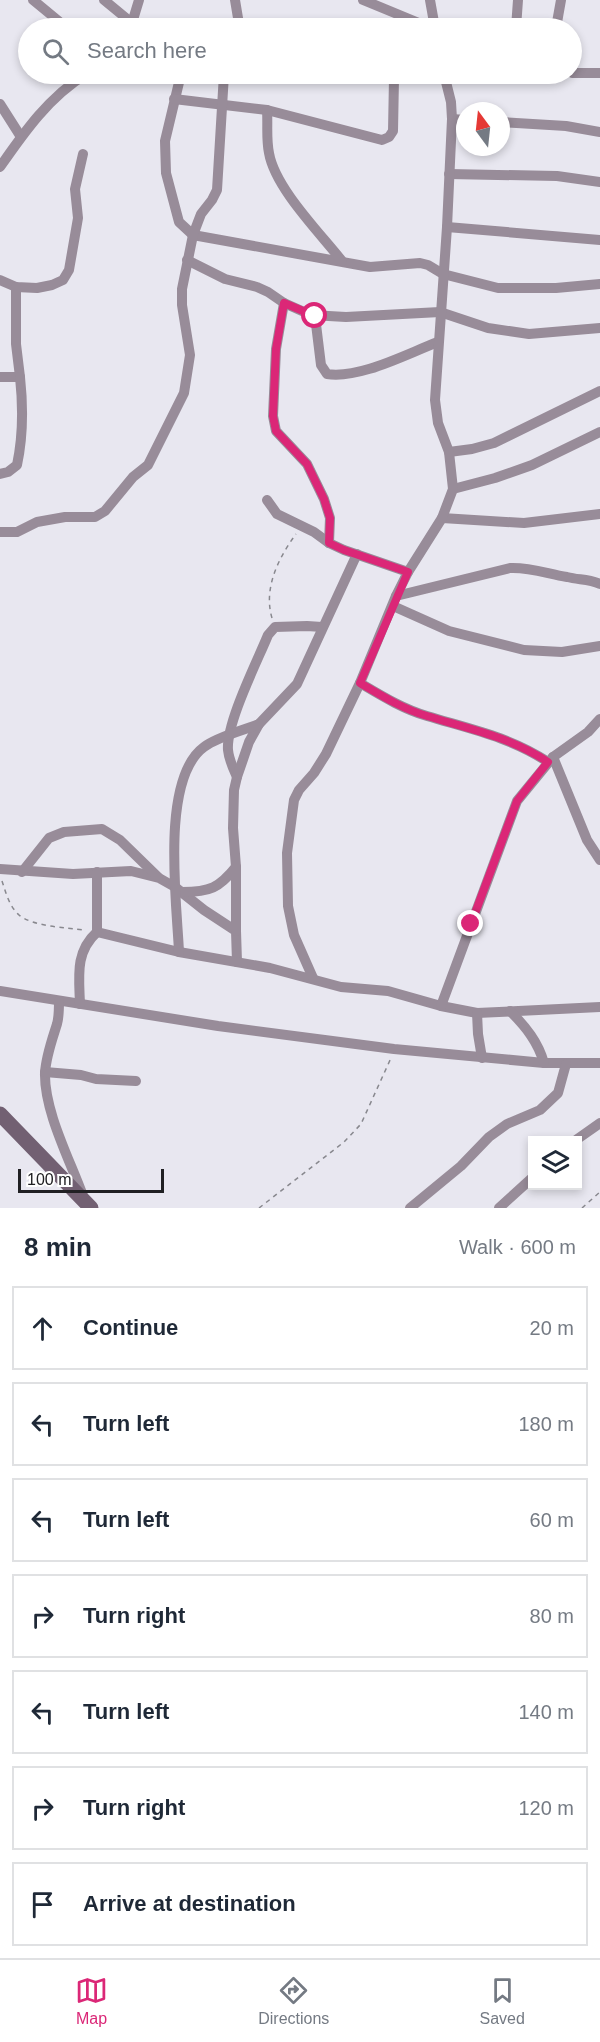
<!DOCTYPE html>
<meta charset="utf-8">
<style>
body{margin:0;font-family:Helvetica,sans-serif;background:#f6f6f7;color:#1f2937}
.controls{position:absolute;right:18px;bottom:18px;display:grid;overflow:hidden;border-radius:0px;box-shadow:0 3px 9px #0003}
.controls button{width:54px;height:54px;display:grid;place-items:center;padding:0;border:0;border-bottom:2px solid #e0e1e3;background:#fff;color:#1f2937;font:30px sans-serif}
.compass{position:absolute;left:456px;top:102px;width:54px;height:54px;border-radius:50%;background:#fff;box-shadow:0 3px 9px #0003;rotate:345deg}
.scale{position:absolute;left:18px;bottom:15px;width:146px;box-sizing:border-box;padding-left:6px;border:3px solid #202023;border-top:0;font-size:16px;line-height:21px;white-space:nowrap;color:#202023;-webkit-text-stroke:4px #fff;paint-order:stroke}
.stop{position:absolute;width:18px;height:18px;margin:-14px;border:4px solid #db2777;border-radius:50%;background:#fff}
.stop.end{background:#db2777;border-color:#fff;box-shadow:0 2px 6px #0008}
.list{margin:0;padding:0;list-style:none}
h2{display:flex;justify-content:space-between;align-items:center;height:78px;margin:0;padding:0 24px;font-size:26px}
h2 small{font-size:20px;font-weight:400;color:#747a83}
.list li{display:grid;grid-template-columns:39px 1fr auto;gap:18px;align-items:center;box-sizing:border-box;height:84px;margin:0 12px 12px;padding:0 12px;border:2px solid #e0e1e3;border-radius:0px}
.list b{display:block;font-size:22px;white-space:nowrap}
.list em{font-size:20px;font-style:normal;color:#747a83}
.icon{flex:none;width:33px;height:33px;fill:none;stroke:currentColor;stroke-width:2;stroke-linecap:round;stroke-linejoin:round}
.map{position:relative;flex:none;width:600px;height:1208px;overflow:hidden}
.search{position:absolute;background:#fff;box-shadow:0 3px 9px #0003;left:18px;right:18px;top:18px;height:66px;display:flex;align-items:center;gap:15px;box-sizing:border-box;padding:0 21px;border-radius:33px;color:#747a83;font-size:22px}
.sheet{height:750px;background:#fff}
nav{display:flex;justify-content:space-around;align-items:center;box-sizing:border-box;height:84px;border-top:2px solid #e0e1e3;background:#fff;font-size:16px;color:#747a83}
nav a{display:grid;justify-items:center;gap:3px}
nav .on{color:#db2777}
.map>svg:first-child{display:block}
</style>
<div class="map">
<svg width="600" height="1208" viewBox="0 0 600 1208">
<rect width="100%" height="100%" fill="#e8e7f0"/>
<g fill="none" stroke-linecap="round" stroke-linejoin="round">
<g stroke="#88888e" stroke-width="1.5" stroke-dasharray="4.5 4.5" stroke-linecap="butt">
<path d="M 272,618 C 263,588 279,557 296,534"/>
<path d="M 2,881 C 6,893 9,906 19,915 C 31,926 68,928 84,930"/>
<path d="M 259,1208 L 344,1142 L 361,1124 L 391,1058"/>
<path d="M 582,1208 L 600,1192"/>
</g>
<g stroke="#988c99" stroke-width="10">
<path d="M 33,0 L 67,28"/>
<path d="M 104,0 L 132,23 L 145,28"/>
<path d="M 235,0 L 239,24 L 238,28"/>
<path d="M 363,0 L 431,28"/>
<path d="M 430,0 L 435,28"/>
<path d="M 129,28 L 132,23 L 139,0"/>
<path d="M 516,28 L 518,0"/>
<path d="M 556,28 L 561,0"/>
<path d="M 572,73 L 600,73"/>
<path d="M 181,74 L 165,141 L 166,173 L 179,222 L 193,235 L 370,267 L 420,263 L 428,265 L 443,274 L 498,288 L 556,288 L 600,284"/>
<path d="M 368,74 C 416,81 462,75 510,74"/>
<path d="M 174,99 L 267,110 L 382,140 L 389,137 L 393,131 L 394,78"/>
<path d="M 0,104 L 21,137"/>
<path d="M 267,110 C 268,124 266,139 269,153 C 275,188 320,233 342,261"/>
<path d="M 452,119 L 465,120"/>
<path d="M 501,122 L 566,126 L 600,132"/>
<path d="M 0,167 C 25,131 49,97 86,74"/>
<path d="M 449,174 L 557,176 L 600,182"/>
<path d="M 447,227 L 600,240"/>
<path d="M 187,260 L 225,279 L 257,287 L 268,292 L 284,303 L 311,315 L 346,317 L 440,312 L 488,328 L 529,334 L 600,328"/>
<path d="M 0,280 L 16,287 L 37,288 L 52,285 L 63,280 L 69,270 L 78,218 L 75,189 L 83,154"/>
<path d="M 284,303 L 276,349 L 273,416 L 276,431 L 307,464 L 324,499 L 330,518 L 329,543"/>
<path d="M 315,316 L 321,365 L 327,374 C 360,379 406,354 438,342"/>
<path d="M 0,377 L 20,377 L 16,344 L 16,287"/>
<path d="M 449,452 L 472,449 L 494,443 L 600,391"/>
<path d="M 0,474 L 8,472 L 17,465 C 23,437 23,405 20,377"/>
<path d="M 453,489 L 495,478 L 532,465 L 600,432"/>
<path d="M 267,500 L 277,514 L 314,532 L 329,543 L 344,550 L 408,572"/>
<path d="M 442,518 L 524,523 L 600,514"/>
<path d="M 0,532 L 17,532 L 37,522 L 65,517 L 95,517 L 105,511 L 133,477 L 148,465 L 184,393 L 190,355 L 182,305 L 182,289 L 193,235 L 201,214 L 212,200 L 217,190 L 224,74"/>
<path d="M 396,596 L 510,568 C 530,567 548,574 567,577 C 579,580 589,579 600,584"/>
<path d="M 393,606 L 449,631 L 524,650 L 562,652 L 600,646"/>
<path d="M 360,683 C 382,696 403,709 427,716 C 470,729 510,737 548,762"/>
<path d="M 553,757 L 587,840 L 600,860"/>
<path d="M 237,777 C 233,768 229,760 228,750 C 226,723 257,662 268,635 L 275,627 L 307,626 L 322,627"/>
<path d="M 0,869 L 73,874 L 131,871 L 159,878 L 175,887 L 204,910 L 236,931 L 237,962"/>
<path d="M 22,872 L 49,838 L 64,832 L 102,829 L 120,840 L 158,877"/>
<path d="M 182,892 C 210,892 219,888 236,867"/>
<path d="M 236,931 L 236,867 L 233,828 L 234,790 L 237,777 L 249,742 L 259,724 L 297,684 L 357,554"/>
<path d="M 97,932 L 179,952 L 270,968 L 341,987 L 388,991 L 441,1006 L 477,1013 L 600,1007"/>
<path d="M 179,952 C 177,904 160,779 204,747 C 219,736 242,731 259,724"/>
<path d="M 313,978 L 294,935 L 288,906 L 287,853 L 294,800 L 299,790 L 314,773 L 326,754 L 360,683 L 396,596 L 408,572 L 442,518 L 453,489 L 449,452 L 438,423 L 435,400 L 447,227 L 452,119 L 451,102 L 444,74"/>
<path d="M 0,991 L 218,1026 L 394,1049 L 544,1063 L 600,1063"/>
<path d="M 59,1001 C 59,1008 59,1017 57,1024 C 52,1040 46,1056 45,1073 C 44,1111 70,1160 83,1196"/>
<path d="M 80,1004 C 79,976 75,952 97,932 L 97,872"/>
<path d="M 441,1006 L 517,801 L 553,757 L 588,732 L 600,719"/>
<path d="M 510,1011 C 526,1027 538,1042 544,1063"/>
<path d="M 477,1013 L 478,1034 L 482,1058"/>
<path d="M 45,1072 L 81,1075 L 96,1079 L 136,1081"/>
<path d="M 576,1140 L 600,1123"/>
<path d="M 410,1208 L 461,1166 L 489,1137 L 507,1124 L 540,1110 L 558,1093 L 566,1064"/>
<path d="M 499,1208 L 532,1178"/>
</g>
<path stroke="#726072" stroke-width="15" d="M 0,1114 L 91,1208"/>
</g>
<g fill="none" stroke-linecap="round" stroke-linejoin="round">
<path stroke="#db2777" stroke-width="8" d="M 315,316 L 284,303 L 276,349 L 273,416 L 276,431 L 307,464 L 324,499 L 330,518 L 329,543 L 344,550 L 408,572 L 360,683 C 382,696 403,709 427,716 C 470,729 510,737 548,762 L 517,801 L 471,924"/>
</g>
</svg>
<div class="controls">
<button><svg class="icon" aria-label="layers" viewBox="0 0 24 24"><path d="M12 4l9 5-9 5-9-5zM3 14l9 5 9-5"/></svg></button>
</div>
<svg class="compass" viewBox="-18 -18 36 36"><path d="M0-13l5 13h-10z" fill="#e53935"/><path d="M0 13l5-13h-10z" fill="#747a83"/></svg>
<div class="scale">100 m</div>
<div class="stop" style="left:315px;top:316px"></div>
<div class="stop end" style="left:471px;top:924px"></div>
<div class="search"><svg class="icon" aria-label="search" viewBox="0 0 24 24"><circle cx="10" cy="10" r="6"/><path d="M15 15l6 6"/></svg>Search here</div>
</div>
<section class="sheet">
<h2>8 min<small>Walk · 600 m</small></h2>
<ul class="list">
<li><svg class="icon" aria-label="ahead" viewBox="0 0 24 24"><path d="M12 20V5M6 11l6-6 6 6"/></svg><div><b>Continue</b></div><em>20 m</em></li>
<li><svg class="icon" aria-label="left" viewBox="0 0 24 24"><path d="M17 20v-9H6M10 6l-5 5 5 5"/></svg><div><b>Turn left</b></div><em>180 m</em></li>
<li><svg class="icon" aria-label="left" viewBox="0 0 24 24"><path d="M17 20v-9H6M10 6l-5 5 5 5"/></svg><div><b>Turn left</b></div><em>60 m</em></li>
<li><svg class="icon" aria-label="right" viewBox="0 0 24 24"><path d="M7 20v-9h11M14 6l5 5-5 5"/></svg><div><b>Turn right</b></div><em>80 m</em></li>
<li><svg class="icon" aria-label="left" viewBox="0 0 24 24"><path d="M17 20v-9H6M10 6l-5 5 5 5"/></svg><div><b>Turn left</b></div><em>140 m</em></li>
<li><svg class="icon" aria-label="right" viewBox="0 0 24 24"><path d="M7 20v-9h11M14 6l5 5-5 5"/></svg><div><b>Turn right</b></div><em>120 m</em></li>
<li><svg class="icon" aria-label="arrive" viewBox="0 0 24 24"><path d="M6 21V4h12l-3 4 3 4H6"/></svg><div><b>Arrive at destination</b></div></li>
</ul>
</section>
<nav>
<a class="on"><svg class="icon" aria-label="map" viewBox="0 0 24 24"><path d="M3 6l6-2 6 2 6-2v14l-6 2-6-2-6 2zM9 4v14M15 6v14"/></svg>Map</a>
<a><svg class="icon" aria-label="directions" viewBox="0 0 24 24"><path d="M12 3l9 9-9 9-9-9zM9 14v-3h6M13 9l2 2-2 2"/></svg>Directions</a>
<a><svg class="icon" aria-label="saved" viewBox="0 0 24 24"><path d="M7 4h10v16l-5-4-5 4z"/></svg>Saved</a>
</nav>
